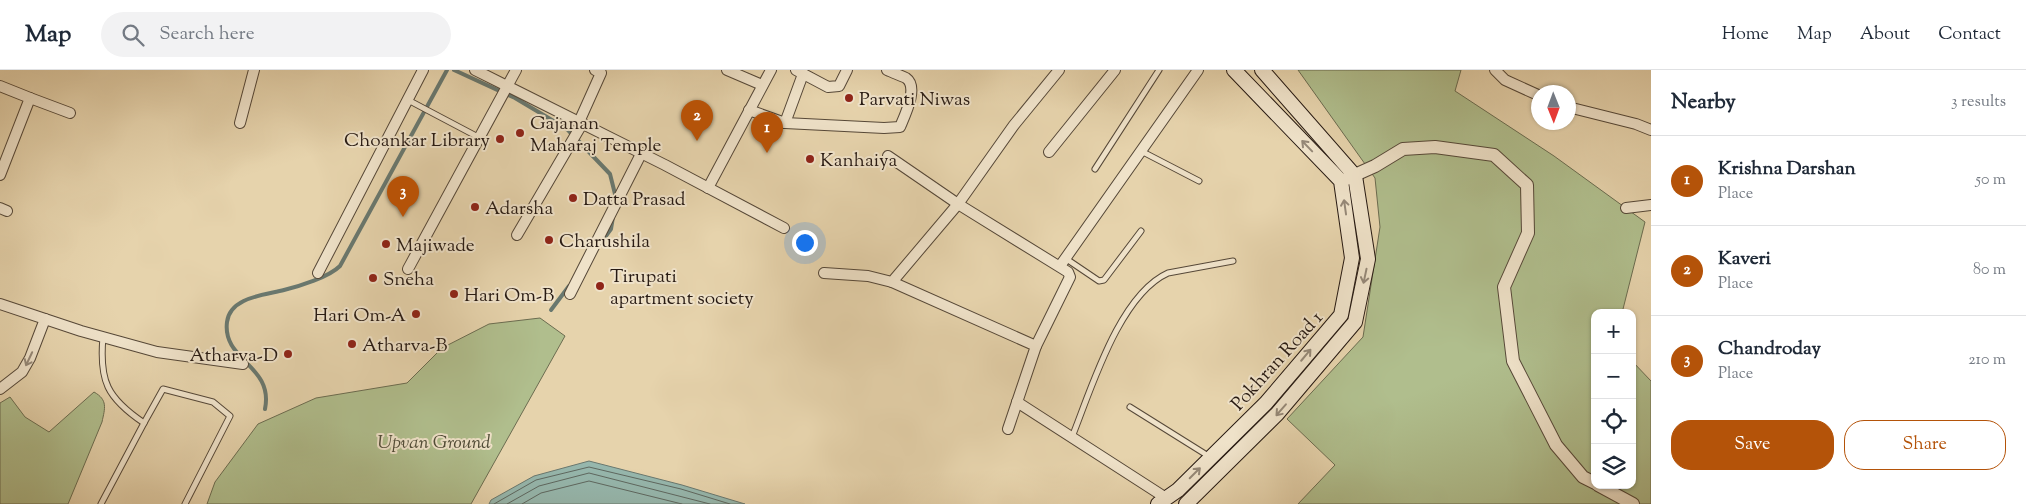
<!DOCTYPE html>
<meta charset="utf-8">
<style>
body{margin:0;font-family:"Sorts Mill Goudy",serif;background:#f2f2f3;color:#1f2937}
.controls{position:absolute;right:15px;bottom:15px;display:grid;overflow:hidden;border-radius:10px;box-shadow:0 1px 4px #0004}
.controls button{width:45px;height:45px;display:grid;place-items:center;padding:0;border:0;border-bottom:1px solid #e0e1e3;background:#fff;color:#1f2937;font:25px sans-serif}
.compass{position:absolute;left:1531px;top:15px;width:45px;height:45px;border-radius:50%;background:#fff;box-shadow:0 1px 4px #0004;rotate:179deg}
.you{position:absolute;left:804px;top:172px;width:18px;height:18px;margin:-12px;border:4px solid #fff;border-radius:50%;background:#1a73e8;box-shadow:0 0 0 8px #1a73e833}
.badge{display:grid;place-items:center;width:32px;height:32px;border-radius:50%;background:#b45309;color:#fff;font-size:16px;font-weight:700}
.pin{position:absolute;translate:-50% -41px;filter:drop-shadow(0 1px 2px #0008)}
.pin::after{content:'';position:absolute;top:26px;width:18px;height:15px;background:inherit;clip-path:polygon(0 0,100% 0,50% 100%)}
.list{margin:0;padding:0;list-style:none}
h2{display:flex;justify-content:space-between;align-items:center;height:65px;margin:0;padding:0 20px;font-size:21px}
h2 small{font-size:16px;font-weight:400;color:#747a83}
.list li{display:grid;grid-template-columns:32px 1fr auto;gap:15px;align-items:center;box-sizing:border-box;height:90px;padding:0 20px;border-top:1px solid #e0e1e3}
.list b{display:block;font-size:19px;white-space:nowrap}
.list p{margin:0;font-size:16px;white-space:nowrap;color:#747a83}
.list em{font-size:16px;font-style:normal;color:#747a83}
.actions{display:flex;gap:10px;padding:15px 20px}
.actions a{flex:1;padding:11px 0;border:1px solid #b45309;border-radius:20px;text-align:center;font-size:18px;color:#b45309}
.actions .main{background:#b45309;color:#fff}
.icon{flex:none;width:28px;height:28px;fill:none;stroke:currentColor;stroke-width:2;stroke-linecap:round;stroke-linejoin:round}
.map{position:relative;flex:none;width:1651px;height:434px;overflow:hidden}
header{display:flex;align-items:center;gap:30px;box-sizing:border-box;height:70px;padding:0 25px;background:#fff;border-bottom:1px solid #e0e1e3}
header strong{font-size:24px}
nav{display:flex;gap:28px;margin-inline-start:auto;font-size:18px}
.search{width:350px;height:45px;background:#f2f2f3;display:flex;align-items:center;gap:12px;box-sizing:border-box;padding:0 18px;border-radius:28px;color:#747a83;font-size:19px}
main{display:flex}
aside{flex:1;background:#fff}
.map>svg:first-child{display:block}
</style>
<header>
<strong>Map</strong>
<div class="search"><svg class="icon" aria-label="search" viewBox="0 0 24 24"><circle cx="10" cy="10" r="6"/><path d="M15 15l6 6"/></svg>Search here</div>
<nav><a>Home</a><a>Map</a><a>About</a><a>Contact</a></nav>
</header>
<main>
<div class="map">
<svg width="1651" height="434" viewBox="0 0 1651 434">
<rect width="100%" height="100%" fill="#e6d3ac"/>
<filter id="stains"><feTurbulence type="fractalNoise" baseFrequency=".004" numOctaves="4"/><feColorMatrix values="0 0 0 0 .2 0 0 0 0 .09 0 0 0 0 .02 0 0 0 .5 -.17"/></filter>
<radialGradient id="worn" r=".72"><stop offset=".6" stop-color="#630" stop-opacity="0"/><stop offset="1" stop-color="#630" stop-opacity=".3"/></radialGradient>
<g fill="#b0be8d" stroke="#6b6c50">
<path d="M 1298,0 L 1461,0 L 1455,21 L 1554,86 L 1645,152 L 1622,243 L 1595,243 L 1595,415 L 1632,415 L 1632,291 L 1651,311 L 1651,434 L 1298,434 L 1335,395 L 1287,349 L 1363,267 L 1380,157 L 1375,108 Z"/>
<path d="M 540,248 L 565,266 L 471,434 L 207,434 L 215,412 L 258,354 L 316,328 L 407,313 L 442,278 L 489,254 Z"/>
<path d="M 94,322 C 108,330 105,338 102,352 L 68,434 L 0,434 L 0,333 L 10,327 L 25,347 L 49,362 Z"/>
</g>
<path fill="#96b7ad" stroke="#69786f" d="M 589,391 L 682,415 L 745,434 L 489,434 L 491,430 L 534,406 Z"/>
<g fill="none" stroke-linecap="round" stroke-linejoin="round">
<g stroke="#5e6860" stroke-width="1">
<path d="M 494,434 L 536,410 L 589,397 L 681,419 L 730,434"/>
<path d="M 507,434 L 539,416 L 589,403 L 710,434"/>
<path d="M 522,434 L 541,423 L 589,411 L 682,434"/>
</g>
<g stroke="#69786f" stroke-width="4">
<path d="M 454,0 L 515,28 L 567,59 L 610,104 L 616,128"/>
<path d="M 600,174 L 611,159 L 613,147"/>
<path d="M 551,240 L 569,216"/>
<path d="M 265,339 C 274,295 222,291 227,252 C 230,227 265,225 284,220 C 300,216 329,207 340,196 L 447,0"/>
</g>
<g stroke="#564838" stroke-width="7">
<g id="service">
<path d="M 408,30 L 480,68"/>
<path d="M 1141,81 L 1199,111"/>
<path d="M 1095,99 L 1159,0"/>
<path d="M 1065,188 L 1099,211 L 1104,210 L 1141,161"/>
<path d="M 103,267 C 99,311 107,328 144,353 L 163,319 L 213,332 L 230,346 L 185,434"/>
<path d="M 1130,337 L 1210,387"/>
<path d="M 1072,367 C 1091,320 1119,225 1168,203 L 1233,191"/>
<path d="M 101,434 L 144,353"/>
</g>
</g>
<g stroke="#564838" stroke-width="12">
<g id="minor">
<path d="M 475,0 L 665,95 L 784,158"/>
<path d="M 727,0 L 762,15"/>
<path d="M 796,0 L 828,17 L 839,16 L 847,0"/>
<path d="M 1495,0 L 1505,10 L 1538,25"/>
<path d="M 0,16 L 30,28 L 0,105"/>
<path d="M 30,28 L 70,43"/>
<path d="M 1568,37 L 1636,54 L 1651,60"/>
<path d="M 749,40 L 785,53 L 884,58 L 900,57 C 905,45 919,17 906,8 C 900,5 893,3 887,0"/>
<path d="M 579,52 L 601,3 L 595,0"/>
<path d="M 240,53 L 254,0"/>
<path d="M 785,53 L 803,4"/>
<path d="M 1049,82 L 1115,0"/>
<path d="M 888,86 L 958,134 L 1068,202 L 1070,207 L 1036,276"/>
<path d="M 708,118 L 771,0"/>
<path d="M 0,138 L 7,141"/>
<path d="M 1626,138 L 1651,135"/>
<path d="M 517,165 L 582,54"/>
<path d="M 1060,196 L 1198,0"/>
<path d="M 408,199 L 516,0"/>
<path d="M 318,203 L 423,0"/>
<path d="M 824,203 L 868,206 L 892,212 L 958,134 L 1014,55 L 1059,0"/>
<path d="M 892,212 L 1036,276 L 1008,359"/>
<path d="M 570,224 L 641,84"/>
<path d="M 0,234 L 81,261 L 157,282 L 243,294"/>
<path d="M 0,319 L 22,302 L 30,288 L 45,249"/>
<path d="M 1017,332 L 1166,428"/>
</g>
</g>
<g stroke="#564838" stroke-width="14">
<g id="tertiary">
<path d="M 1346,109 L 1375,96 L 1403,79 L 1435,77 L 1494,85 L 1527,115 L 1528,163 L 1504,217 L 1513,291 L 1556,375 L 1583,407 L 1595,413"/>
<path d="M 1598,415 L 1633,434"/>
</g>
</g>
<g stroke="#261912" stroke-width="16">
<g id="secondary">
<path d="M 1158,434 L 1178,420 L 1266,333 L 1341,245 L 1352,188 L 1341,111 L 1234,0"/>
<path d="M 1186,434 L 1277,344 L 1355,252 L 1368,189 L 1355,106 L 1262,0"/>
</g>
</g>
<use href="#service" stroke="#efe2c9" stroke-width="5"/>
<use href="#minor" stroke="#efe2c9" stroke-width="10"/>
<use href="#tertiary" stroke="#efe2c9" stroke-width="12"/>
<use href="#secondary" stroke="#efe2c9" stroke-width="14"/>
</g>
<defs><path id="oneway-shaft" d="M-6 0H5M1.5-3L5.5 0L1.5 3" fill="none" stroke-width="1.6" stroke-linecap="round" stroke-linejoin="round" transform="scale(1.25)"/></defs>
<g stroke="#958877">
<use href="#oneway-shaft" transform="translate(1307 76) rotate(-134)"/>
<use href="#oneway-shaft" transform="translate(1345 137) rotate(-98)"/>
<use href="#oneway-shaft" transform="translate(1365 206) rotate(102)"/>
<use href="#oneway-shaft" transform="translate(1306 285) rotate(-50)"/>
<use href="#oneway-shaft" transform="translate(29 289) rotate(115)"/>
<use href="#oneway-shaft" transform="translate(1281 340) rotate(131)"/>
<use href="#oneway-shaft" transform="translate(1195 403) rotate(-45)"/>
</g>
<g fill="#8f2418" stroke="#efe2c9" stroke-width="2">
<circle cx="849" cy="28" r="5"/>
<circle cx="520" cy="63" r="5"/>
<circle cx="500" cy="69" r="5"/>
<circle cx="810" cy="89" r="5"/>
<circle cx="573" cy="128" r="5"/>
<circle cx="475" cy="137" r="5"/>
<circle cx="549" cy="170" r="5"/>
<circle cx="386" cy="174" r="5"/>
<circle cx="373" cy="208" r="5"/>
<circle cx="600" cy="216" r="5"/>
<circle cx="454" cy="224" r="5"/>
<circle cx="416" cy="244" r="5"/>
<circle cx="352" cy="274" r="5"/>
<circle cx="288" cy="284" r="5"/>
</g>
<g text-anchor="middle" stroke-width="4" stroke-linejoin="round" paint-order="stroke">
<g font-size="19" fill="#261912" stroke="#efe2c9" text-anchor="start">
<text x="859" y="35">Parvati Niwas</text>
<text x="530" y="59">Gajanan<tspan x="530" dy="22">Maharaj Temple</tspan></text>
<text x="490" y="76" text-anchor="end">Choankar Library</text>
<text x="820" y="96">Kanhaiya</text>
<text x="583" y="135">Datta Prasad</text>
<text x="485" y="144">Adarsha</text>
<text x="559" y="177">Charushila</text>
<text x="396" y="181">Majiwade</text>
<text x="610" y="212">Tirupati<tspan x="610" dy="22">apartment society</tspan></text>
<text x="383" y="215">Sneha</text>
<text x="464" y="231">Hari Om-B</text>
<text x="406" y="251" text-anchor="end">Hari Om-A</text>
<text x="362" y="281">Atharva-B</text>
<text x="278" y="291" text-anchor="end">Atharva-D</text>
</g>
<g font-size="19" fill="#261912" stroke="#efe2c9">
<text transform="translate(1276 290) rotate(-48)" y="7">Pokhran Road 1</text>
</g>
<g font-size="19" font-style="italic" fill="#4f4b37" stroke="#efe2c9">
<text x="434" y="378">Upvan Ground</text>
</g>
</g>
<rect width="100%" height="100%" filter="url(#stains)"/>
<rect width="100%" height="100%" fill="url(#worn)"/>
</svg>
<div class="controls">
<button>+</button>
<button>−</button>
<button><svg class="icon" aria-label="locate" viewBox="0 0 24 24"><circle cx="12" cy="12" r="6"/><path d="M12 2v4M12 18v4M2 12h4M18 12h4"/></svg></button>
<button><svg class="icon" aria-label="layers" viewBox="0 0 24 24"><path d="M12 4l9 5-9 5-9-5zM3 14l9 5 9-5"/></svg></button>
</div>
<svg class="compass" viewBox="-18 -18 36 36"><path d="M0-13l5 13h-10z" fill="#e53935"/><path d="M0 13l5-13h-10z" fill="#747a83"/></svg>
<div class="you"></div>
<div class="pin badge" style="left:767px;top:83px">1</div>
<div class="pin badge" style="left:697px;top:71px">2</div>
<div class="pin badge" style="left:403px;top:147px">3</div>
</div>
<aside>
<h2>Nearby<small>3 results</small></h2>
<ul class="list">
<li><span class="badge">1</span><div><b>Krishna Darshan</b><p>Place</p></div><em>50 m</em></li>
<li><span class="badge">2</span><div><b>Kaveri</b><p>Place</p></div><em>80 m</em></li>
<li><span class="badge">3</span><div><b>Chandroday</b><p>Place</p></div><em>210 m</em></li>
</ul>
<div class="actions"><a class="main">Save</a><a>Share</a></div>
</aside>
</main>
